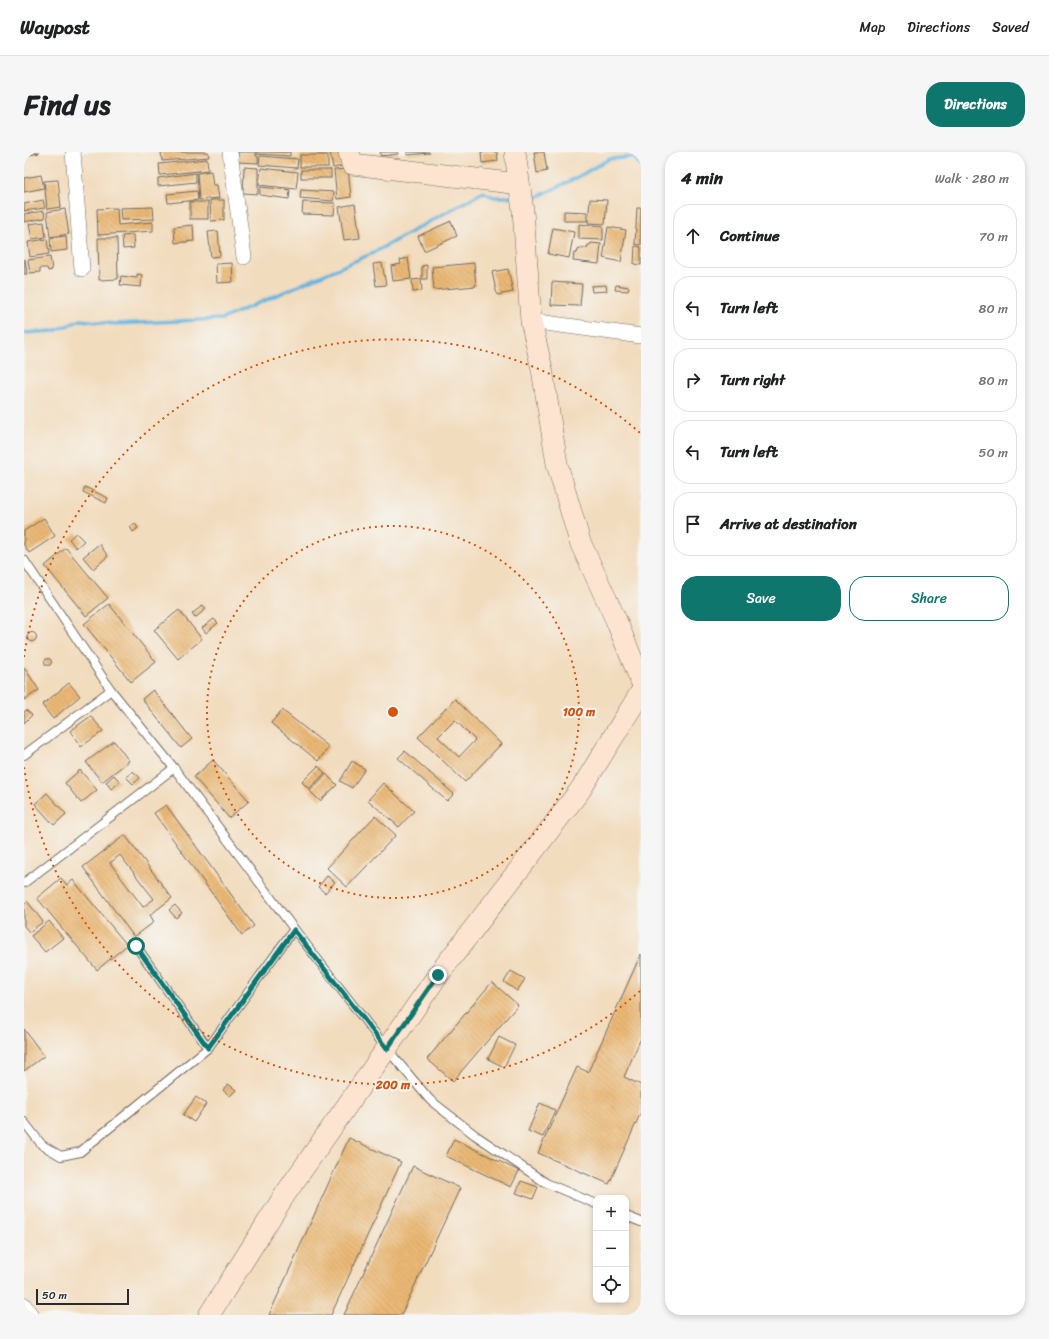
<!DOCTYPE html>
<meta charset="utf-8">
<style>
body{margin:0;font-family:Sriracha,sans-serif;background:#f6f6f6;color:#202124}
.controls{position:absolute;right:12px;bottom:12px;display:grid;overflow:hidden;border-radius:8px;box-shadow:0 2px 6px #0003}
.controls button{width:36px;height:36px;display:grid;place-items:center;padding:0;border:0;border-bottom:1px solid #e0e0e0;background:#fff;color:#202124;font:20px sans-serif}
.scale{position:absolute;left:12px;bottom:10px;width:93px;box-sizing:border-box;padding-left:4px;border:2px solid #2b2b2b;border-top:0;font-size:11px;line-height:14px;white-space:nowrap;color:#2b2b2b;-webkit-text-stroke:3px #f6f6f2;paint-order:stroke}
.stop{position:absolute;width:12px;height:12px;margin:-9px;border:3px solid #0f766e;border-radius:50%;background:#fff}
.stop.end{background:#0f766e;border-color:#fff;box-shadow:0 1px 4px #0008}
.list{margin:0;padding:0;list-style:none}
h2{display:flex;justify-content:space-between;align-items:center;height:52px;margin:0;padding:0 16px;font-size:17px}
h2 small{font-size:13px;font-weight:400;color:#757577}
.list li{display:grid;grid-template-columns:26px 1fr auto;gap:12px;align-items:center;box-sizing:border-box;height:64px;margin:0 8px 8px;padding:0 8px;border:1px solid #e0e0e0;border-radius:16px}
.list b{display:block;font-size:15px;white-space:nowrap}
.list em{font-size:13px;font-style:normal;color:#757577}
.actions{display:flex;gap:8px;padding:12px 16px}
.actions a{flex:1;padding:9px 0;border:1px solid #0f766e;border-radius:16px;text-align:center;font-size:14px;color:#0f766e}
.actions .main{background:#0f766e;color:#fff}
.icon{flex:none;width:22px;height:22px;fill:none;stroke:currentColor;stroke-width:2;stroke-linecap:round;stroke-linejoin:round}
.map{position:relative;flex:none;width:617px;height:1163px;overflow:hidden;border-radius:16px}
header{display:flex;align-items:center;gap:24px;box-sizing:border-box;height:56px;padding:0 20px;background:#fff;border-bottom:1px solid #e0e0e0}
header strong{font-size:19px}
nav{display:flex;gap:22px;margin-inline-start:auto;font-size:14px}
.intro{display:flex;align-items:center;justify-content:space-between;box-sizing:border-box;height:96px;padding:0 24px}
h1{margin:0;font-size:28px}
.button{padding:10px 18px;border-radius:16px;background:#0f766e;color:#fff;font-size:14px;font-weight:700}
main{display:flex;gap:24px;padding:0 24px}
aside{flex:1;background:#fff;border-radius:16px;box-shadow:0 2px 6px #0003}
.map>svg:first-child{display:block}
</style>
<header>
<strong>Waypost</strong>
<nav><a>Map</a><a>Directions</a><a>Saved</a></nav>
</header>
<div class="intro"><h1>Find us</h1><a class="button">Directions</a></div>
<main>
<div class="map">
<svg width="617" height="1163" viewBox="0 0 617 1163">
<defs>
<pattern id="building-back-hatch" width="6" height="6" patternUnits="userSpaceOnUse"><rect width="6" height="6" fill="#eab874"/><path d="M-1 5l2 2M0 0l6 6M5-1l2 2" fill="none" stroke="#c99e65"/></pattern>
</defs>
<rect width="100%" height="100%" fill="#f6f6f2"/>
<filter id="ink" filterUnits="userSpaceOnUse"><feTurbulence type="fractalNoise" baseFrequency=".025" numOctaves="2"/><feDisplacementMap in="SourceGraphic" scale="8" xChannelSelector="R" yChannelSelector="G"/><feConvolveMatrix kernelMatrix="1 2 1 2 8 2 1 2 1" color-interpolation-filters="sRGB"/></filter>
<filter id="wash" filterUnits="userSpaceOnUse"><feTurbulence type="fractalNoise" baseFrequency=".012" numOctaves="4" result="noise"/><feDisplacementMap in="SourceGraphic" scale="16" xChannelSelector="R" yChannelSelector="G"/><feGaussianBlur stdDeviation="0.9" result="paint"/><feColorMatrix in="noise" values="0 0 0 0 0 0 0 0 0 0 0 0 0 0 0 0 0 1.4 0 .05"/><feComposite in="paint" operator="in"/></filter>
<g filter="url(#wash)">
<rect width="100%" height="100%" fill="#f2dcbe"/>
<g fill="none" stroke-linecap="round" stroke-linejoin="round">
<g stroke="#63b4de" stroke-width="3.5">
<path d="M 504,45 L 513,45 L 552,26 L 585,7 L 609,5 L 617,14"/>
<path d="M 0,181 L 30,179 L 57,168 L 91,172 L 198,167 L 347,102 L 459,40 L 470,45 L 490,45"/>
</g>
</g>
<g id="blocks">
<g fill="url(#building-back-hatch)" fill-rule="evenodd">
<path d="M 0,0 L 15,0 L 15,1 L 0,4 Z"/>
<path d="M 137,0 L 184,0 L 185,5 L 138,9 Z"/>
<path d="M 214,0 L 232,0 L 232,4 L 234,4 L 234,11 L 214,10 Z"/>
<path d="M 233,0 L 266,0 L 266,4 L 233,2 Z"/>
<path d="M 306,0 L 321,0 L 324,13 L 309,16 Z"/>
<path d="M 356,0 L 374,0 L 374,2 L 357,4 Z"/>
<path d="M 383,0 L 405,0 L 406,1 L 383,3 Z"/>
<path d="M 457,0 L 473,0 L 474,9 L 458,11 Z"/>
<path d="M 510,0 L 520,0 L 523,19 L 513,21 Z"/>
<rect x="276" y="3" width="28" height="12"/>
<path d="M 236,4 L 274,7 L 273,16 L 235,13 Z"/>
<path d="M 183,7 L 184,18 L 136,23 L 135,12 Z"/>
<path d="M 220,15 L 234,16 L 234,42 L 219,41 Z"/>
<path d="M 237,16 L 274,20 L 272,37 L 235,33 Z"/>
<path d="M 324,17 L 327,45 L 313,47 L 310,18 Z"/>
<rect x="277" y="18" width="30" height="8"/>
<path d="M 187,19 L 189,33 L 193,33 L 195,46 L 175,48 L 173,21 Z"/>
<path d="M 172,21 L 172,30 L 134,34 L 134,26 Z"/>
<path d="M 17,23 L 20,36 L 0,40 L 0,26 Z"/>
<path d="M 34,28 L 37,55 L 23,57 L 20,29 Z"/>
<path d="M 236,35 L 266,38 L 265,47 L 236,43 Z"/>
<path d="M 277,38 L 310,40 L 309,49 L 276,46 Z"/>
<path d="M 173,39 L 174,48 L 144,51 L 143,42 Z"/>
<path d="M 566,47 L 583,48 L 581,72 L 564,71 Z"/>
<path d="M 19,48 L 21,56 L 0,59 L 0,52 Z"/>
<path d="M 186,48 L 200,48 L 200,68 L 187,69 Z"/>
<rect x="166" y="50" width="18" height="17"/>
<path d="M 279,50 L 311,51 L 310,63 L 278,62 Z"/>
<path d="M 331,52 L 336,86 L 320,88 L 315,55 Z"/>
<path d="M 129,55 L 130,67 L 97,68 L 96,56 Z"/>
<path d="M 93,56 L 94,73 L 129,70 L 129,79 L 74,83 L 73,57 Z"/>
<path d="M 613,56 L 617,56 L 617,93 L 611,92 Z"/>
<path d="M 41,57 L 45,82 L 26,85 L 23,60 Z"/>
<path d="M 20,59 L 21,66 L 0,70 L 0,62 Z"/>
<path d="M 540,59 L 563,60 L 563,69 L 540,69 Z"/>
<path d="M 427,69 L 433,84 L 400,99 L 394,84 Z"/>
<path d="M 20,70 L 22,85 L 8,87 L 5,72 Z"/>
<path d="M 555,72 L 579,74 L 579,88 L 555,87 Z"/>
<path d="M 169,73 L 170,89 L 151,91 L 150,75 Z"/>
<path d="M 584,75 L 602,78 L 597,110 L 579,106 Z"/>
<path d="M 529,76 L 550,80 L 545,106 L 524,102 Z"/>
<path d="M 194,79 L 196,104 L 187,105 L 184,80 Z"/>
<path d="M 109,83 L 110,96 L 99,97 L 98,84 Z"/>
<path d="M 42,84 L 43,98 L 27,100 L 26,86 Z"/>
<path d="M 74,86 L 93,86 L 94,127 L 75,128 Z"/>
<path d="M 23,87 L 25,102 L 6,105 L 4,90 Z"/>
<path d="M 567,91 L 577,92 L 575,112 L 549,109 L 550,101 L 553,101 L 554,98 L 556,96 L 563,96 L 564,93 L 566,93 Z"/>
<path d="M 611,94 L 617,95 L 617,113 L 610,112 Z"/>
<path d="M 26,105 L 28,118 L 24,119 L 23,116 L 16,116 L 16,120 L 6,121 L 4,108 Z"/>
<path d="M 384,106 L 387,127 L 369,129 L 367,114 L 377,112 L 376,108 Z"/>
<path d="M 0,107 L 1,107 L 3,122 L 0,122 Z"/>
<path d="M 208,111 L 209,130 L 193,131 L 192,112 Z"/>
<path d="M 358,111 L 362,133 L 352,134 L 349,112 Z"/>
<path d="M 450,111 L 452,134 L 410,138 L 408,115 Z"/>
<path d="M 403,113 L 403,127 L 398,127 L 398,114 Z"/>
<path d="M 484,117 L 489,140 L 473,143 L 468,120 Z"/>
<path d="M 113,122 L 118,123 L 117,135 L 96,133 L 97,124 L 113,126 Z"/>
<path d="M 397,127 L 398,139 L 389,140 L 388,128 Z"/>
<path d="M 528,130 L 558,132 L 556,154 L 527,153 Z"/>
<path d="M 582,133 L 583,139 L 568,140 L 567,134 Z"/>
<path d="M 592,133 L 605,135 L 604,139 L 591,138 Z"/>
<path d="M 61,335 L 84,346 L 82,351 L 59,340 Z"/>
<path d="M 20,366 L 31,384 L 5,401 L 0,393 L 0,379 Z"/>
<path d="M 111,371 L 114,376 L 109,380 L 106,375 Z"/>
<path d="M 52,381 L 60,389 L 52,396 L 45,387 Z"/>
<path d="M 75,392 L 84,404 L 69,417 L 59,405 Z"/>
<path d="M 42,396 L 84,446 L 62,464 L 21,414 Z"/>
<path d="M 85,452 L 132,510 L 107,530 L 60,472 Z"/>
<path d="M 179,453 L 182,457 L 171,466 L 168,462 Z"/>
<path d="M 155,458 L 178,487 L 154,507 L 130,478 Z"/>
<path d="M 190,467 L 194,471 L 182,481 L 178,476 Z"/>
<circle cx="8" cy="485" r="4.5"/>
<circle cx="24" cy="510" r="3.5"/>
<path d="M 0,515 L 15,538 L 0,548 Z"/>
<path d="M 45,531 L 56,544 L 29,567 L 18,553 Z"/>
<path d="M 129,538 L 168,587 L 157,596 L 118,547 Z"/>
<path d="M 431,547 L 477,592 L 441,630 L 394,585 ZM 431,568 L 451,588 L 435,605 L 414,585 Z"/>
<path d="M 2,558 L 8,563 L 0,571 L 0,560 Z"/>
<path d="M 258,558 L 305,595 L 294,609 L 247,571 Z"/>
<path d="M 67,564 L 79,579 L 57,595 L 46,579 Z"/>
<path d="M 90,589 L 105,609 L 78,630 L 62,610 Z"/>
<path d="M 381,599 L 430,642 L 423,649 L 374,606 Z"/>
<path d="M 189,608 L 225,649 L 205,666 L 170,625 Z"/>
<path d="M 328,609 L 341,617 L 328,636 L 316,629 Z"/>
<path d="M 294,614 L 301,621 L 285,637 L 278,630 Z"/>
<path d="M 56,618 L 73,638 L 57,651 L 41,631 Z"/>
<path d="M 109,619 L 116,626 L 109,632 L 102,625 Z"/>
<path d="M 302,622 L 313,633 L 296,649 L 286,639 Z"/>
<path d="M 90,623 L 96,630 L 87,637 L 82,630 Z"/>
<path d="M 359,631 L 390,659 L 375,675 L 344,648 Z"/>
<path d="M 23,641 L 42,662 L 30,673 L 11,652 Z"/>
<path d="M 142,653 L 230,774 L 218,783 L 130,661 Z"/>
<path d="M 351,664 L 372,683 L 323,735 L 303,716 Z"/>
<path d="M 101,683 L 148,746 L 126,763 L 130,770 L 110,785 L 59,715 ZM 96,703 L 130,747 L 119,755 L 86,711 Z"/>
<path d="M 303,724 L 311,730 L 301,741 L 294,735 Z"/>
<path d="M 37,726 L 43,733 L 49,728 L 103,793 L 73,818 L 13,746 Z"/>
<path d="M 3,749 L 19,770 L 5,780 L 0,774 L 0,752 Z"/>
<path d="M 151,753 L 158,761 L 152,766 L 145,758 Z"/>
<path d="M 25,769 L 39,786 L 21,800 L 7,784 Z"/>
<path d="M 617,802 L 617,886 L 600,925 L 617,933 L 617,960 L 585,1032 L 514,1001 L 553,915 L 564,920 Z"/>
<path d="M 487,819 L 501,827 L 493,839 L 480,830 Z"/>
<path d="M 468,830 L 494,853 L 429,929 L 403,907 Z"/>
<path d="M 0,877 L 20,904 L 0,919 Z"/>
<path d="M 475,885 L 491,893 L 480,915 L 464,907 Z"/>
<path d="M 204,932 L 212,938 L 206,944 L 199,938 Z"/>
<path d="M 172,945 L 182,952 L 170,970 L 159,963 Z"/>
<path d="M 516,951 L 531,958 L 519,985 L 504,979 Z"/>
<path d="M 325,986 L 377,1010 L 307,1163 L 245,1163 Z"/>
<path d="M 430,987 L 495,1019 L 487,1035 L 422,1004 Z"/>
<path d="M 389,1014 L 436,1036 L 377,1163 L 320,1163 Z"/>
<path d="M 497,1029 L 514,1035 L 509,1047 L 492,1041 Z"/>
</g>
</g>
</g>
<g filter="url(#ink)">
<use href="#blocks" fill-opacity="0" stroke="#71695e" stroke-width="1"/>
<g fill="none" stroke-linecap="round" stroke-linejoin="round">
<g stroke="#71695e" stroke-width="10">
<g id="lane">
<path d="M 0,408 L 87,538 L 150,616 L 270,777 L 363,897 L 406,948 L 451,983 L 522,1031 L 572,1052"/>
<path d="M 0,603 L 87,538"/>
<path d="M 0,731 L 150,616"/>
<path d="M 112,794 L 184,896"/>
<path d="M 0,970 L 18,993 L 37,1004 L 56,1000 L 184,896 L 270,777"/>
<path d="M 602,1064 L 617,1070"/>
</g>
</g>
<g stroke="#71695e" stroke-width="16">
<g id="street">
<path d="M 49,0 L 58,117"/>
<path d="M 206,0 L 220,105"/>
<path d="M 507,169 L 617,184"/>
<path d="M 0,1153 L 7,1163"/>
</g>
</g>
<g stroke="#71695e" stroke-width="22">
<g id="secondary">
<path d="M 325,0 L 328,12 L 495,32"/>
<path d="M 491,0 L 499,59 L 507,169 L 518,217 L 533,312 L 556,390 L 592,468 L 617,529"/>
<path d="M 185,1163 L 262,1041 L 414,823 L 557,637 L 617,540"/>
</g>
</g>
<use href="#lane" stroke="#fff" stroke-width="8"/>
<use href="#street" stroke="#fff" stroke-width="15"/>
<use href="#secondary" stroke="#fde4d1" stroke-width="21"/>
</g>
</g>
<g fill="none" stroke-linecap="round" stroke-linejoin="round" filter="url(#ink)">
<path stroke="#0f766e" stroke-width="5" d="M 112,794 L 184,896 L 270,778 L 363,897 L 414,823"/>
</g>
<g fill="none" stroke="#d5540f" stroke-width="2" stroke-dasharray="2 4">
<circle cx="369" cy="560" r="186"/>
<path d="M616 839A373 373 0 0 1 0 615M0 505A373 373 0 0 1 616 281"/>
</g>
<circle cx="369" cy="560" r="6" fill="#d5540f" stroke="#f6f6f2" stroke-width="2"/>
<g font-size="12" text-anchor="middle" font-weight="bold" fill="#d5540f" stroke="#f6f6f2" stroke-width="4" stroke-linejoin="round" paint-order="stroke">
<text x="555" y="564">100 m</text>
<text x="369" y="937">200 m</text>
</g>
</svg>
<div class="controls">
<button>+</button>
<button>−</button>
<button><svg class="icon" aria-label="locate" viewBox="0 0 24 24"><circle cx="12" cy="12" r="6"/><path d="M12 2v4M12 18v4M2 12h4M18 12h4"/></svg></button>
</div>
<div class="scale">50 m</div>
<div class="stop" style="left:112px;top:794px"></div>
<div class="stop end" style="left:414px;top:823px"></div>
</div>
<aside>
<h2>4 min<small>Walk · 280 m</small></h2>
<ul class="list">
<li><svg class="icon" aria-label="ahead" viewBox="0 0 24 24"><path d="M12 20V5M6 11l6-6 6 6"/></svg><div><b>Continue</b></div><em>70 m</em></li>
<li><svg class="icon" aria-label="left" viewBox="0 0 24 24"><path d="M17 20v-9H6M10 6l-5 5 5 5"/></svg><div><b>Turn left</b></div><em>80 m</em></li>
<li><svg class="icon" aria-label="right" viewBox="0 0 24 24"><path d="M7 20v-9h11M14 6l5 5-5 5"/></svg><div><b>Turn right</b></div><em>80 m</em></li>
<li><svg class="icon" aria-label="left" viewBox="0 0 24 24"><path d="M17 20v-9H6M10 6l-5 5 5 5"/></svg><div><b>Turn left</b></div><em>50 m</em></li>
<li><svg class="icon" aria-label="arrive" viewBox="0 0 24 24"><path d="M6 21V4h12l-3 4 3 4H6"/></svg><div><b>Arrive at destination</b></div></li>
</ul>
<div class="actions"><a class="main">Save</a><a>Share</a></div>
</aside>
</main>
